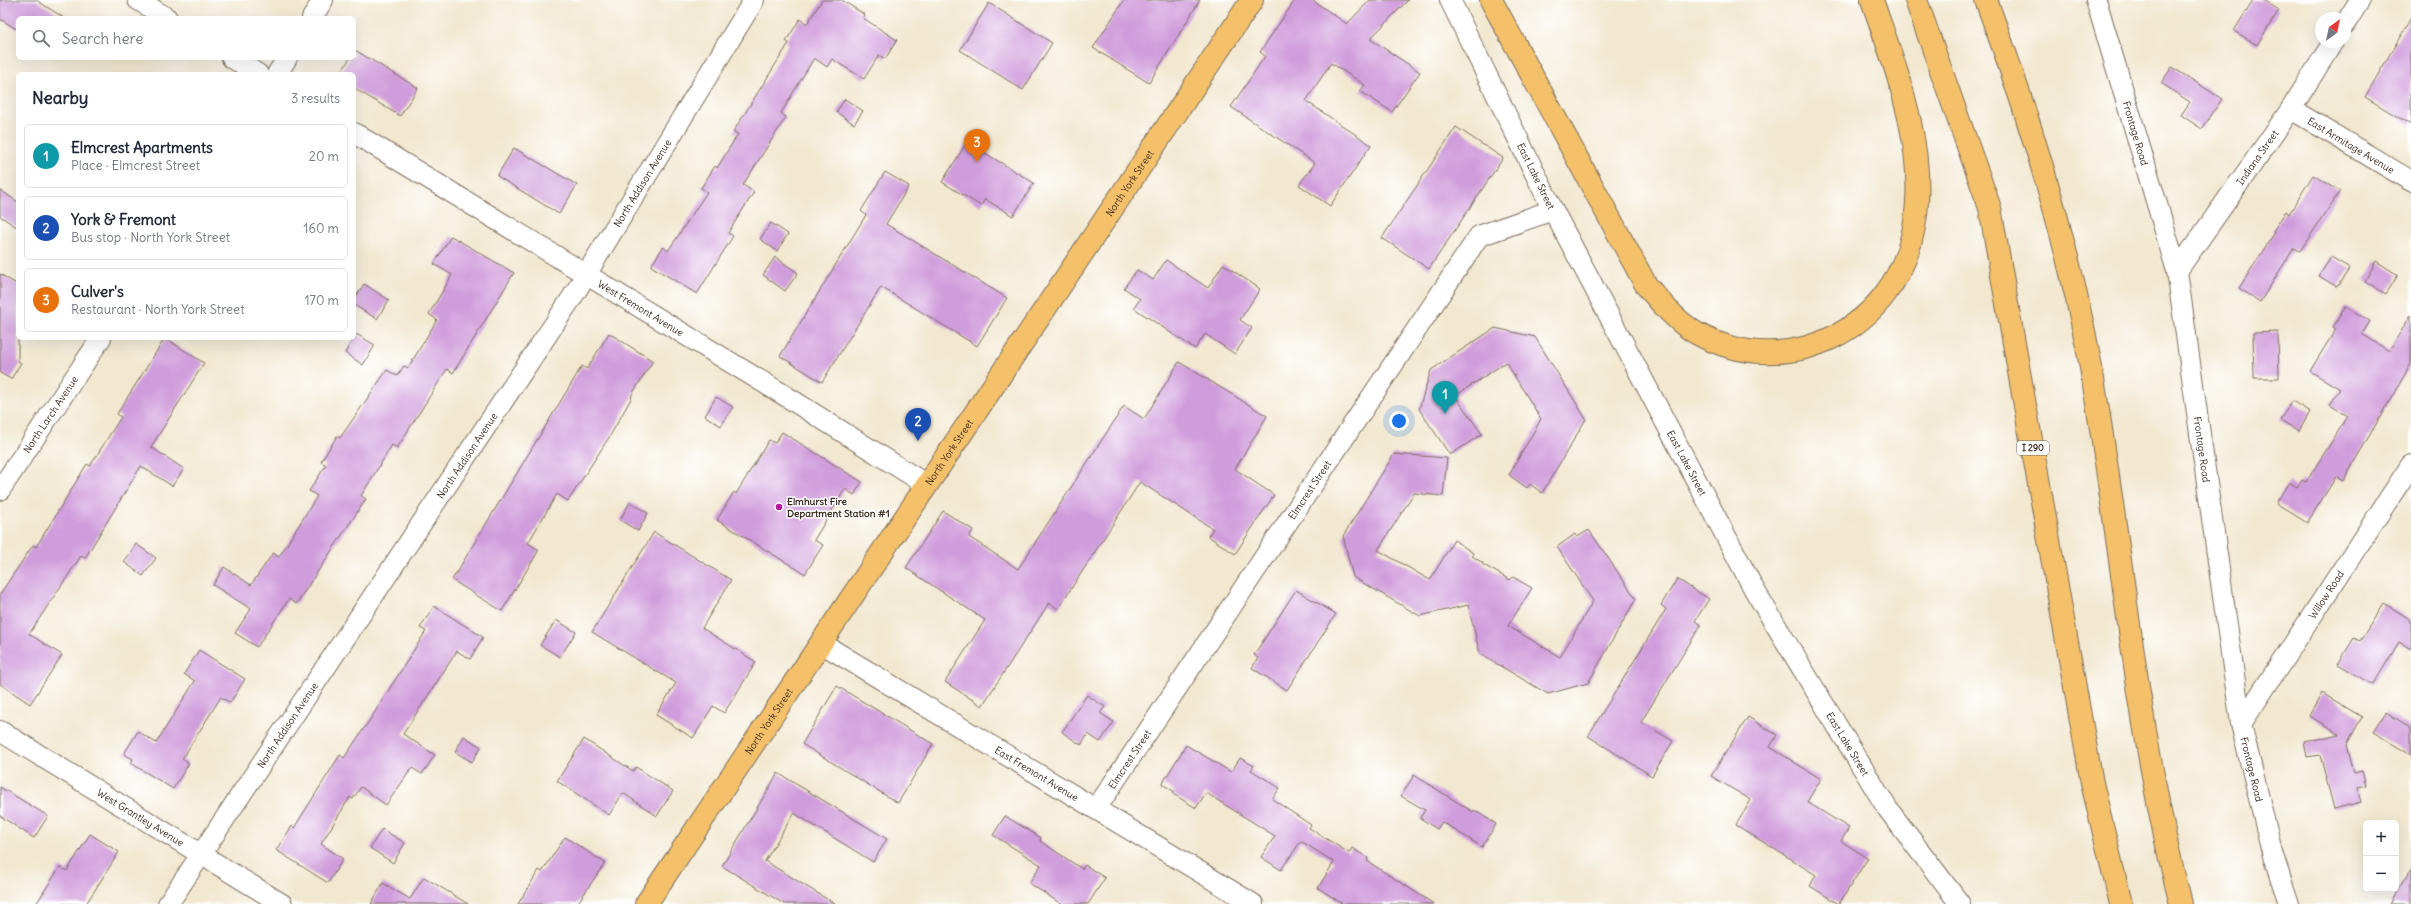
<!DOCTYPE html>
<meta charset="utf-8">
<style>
body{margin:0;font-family:Delius,sans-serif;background:#f6f6f7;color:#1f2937}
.controls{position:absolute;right:12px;bottom:12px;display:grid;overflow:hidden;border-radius:6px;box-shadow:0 4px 16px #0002}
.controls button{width:36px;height:36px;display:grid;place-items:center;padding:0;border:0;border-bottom:1px solid #e0e1e3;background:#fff;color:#1f2937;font:20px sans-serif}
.compass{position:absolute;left:2315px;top:12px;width:36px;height:36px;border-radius:50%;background:#fff;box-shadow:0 4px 16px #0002;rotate:33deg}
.you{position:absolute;left:1399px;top:421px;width:14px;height:14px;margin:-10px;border:3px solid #fff;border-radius:50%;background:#1a73e8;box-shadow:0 0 0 6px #1a73e833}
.badge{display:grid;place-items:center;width:26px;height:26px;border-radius:50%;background:#b5179e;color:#fff;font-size:13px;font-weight:700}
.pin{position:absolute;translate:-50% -33px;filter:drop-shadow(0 1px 2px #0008)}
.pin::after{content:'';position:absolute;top:21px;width:14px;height:12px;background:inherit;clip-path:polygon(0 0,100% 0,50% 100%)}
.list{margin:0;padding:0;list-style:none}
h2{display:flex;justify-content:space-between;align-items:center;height:52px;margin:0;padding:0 16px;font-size:17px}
h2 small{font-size:13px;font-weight:400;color:#747a83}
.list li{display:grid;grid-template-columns:26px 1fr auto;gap:12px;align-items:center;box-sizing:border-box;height:64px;margin:0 8px 8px;padding:0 8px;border:1px solid #e0e1e3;border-radius:6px}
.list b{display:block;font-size:15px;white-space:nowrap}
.list p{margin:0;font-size:13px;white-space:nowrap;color:#747a83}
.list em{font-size:13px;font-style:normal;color:#747a83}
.icon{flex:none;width:22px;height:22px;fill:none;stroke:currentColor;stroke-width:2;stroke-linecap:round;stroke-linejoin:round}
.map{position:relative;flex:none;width:2411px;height:904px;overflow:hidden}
.search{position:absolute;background:#fff;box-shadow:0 4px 16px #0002;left:16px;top:16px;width:340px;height:44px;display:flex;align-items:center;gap:10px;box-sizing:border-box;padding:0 14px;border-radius:6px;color:#747a83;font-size:15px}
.panel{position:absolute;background:#fff;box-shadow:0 4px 16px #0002;left:16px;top:72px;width:340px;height:268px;border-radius:6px}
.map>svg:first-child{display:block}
</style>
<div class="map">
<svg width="2411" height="904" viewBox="0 0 2411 904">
<rect width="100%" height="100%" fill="#fff"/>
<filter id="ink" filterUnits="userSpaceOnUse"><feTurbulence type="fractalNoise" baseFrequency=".025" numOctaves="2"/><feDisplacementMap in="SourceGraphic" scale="8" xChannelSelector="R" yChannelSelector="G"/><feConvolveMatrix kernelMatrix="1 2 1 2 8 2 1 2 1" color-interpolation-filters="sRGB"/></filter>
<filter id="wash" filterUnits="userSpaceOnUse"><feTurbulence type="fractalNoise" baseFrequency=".012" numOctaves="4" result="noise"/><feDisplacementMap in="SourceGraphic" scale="16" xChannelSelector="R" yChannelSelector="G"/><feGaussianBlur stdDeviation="0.9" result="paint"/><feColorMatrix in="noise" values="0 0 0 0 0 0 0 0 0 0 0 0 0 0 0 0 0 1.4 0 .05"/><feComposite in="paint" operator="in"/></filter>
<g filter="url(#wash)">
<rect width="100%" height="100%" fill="#f2e8d0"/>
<g id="blocks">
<g fill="#d09ddc">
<path d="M 0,0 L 36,0 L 64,18 L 18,18 L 18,30 L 0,19 Z"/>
<path d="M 822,0 L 842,0 L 865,15 L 863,18 L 897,40 L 885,59 L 879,55 L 864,79 L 832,59 L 827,67 L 814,58 L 781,113 L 786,117 L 743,185 L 754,192 L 728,233 L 733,236 L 697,294 L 651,266 L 663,247 L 668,251 L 707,192 L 701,188 L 715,166 L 717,168 L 738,134 L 733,132 L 789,43 L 786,41 L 800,19 L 807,24 Z"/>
<path d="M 1124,0 L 1200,0 L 1149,83 L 1093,48 Z"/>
<path d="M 1295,0 L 1312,0 L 1347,24 L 1370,0 L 1408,0 L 1370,39 L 1420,72 L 1392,112 L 1360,91 L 1365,85 L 1331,63 L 1306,101 L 1371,145 L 1330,206 L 1299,185 L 1315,163 L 1231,107 L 1265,56 L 1260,52 Z"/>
<path d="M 2253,0 L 2263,0 L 2279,10 L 2257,45 L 2234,31 Z"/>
<path d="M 989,3 L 1052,43 L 1023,90 L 960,50 Z"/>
<path d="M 2411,18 L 2411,125 L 2365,97 Z"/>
<path d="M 355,50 L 418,88 L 400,116 L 354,88 L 354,74 L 340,74 L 350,58 L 354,58 Z"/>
<path d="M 2172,67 L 2222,99 L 2202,129 L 2181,115 L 2190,102 L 2161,83 Z"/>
<path d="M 845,99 L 863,111 L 854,124 L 836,112 Z"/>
<path d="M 1456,127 L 1503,158 L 1429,269 L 1382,238 Z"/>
<path d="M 967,142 L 1034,183 L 1013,216 L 985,199 L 981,206 L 942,182 Z"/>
<path d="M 514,148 L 577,185 L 559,214 L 497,176 Z"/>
<path d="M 885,172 L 909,186 L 886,224 L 1007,298 L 977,346 L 881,287 L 822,382 L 780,356 L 866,215 L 861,211 Z"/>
<path d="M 2313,175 L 2340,191 L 2300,251 L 2294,248 L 2260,302 L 2239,288 L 2275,232 L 2273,231 L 2286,211 L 2289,214 Z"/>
<path d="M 0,190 L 18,202 L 18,228 L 0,216 Z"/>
<path d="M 771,223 L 788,234 L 777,251 L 760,239 Z"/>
<path d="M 451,236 L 514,273 L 453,373 L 447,369 L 397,448 L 392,445 L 361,496 L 366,499 L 296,604 L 289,599 L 257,647 L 235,633 L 251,609 L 213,585 L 224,567 L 251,585 L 273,553 L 279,557 L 317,496 L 309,491 L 326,465 L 321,462 L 337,436 L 340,438 L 387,370 L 397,376 L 404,366 L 408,368 L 437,320 L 429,314 L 452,275 L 434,264 Z"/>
<path d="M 775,257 L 798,273 L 785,291 L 763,275 Z"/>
<path d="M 2331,257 L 2350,268 L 2337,287 L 2319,276 Z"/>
<path d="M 1166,260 L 1208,288 L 1223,264 L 1260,289 L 1240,320 L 1252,328 L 1235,354 L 1205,334 L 1195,349 L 1134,308 L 1140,299 L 1124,288 L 1137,270 L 1153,280 Z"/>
<path d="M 2376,261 L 2398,275 L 2386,294 L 2365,281 Z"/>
<path d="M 0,274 L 18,285 L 18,361 L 21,363 L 11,379 L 0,373 Z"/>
<path d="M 364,284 L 389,300 L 377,319 L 354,305 L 354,300 Z"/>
<path d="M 2346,306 L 2370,321 L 2362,334 L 2389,351 L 2411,315 L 2411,364 L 2343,481 L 2336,477 L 2307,523 L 2276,503 L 2289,482 L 2297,487 L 2302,480 L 2306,482 L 2348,416 L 2330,405 L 2340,389 L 2310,371 L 2336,329 L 2333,327 Z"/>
<path d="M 1495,328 L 1535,337 L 1586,419 L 1542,493 L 1530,484 L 1527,488 L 1509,475 L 1541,419 L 1506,362 L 1455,396 L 1482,434 L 1450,455 L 1419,409 L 1431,370 Z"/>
<path d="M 2278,332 L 2279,378 L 2254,378 L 2253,333 Z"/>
<path d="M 609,333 L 653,361 L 631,396 L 632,397 L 610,436 L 568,501 L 557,494 L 528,543 L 539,550 L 502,611 L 452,580 L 582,366 L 587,369 Z"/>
<path d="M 356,334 L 375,345 L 363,365 L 345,353 Z"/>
<path d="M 165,338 L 204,363 L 151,447 L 184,469 L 172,486 L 141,466 L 85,558 L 81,556 L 29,634 L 62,655 L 30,704 L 0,684 L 0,594 L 33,545 L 36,547 L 87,464 L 90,466 L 121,417 L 117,414 Z"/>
<path d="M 1179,362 L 1267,416 L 1235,469 L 1274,495 L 1235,554 L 1208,536 L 1213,529 L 1140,482 L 1058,609 L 1049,603 L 982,706 L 945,682 L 985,620 L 906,568 L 943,511 L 973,530 L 969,537 L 1018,569 L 1124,406 L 1144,419 Z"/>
<path d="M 716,397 L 733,407 L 721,426 L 705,416 Z"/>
<path d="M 2292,401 L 2310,412 L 2299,431 L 2280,420 Z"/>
<path d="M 782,432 L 862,482 L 854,495 L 845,489 L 814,540 L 823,545 L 805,574 L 717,520 L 734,492 L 736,494 L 769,440 L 775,443 Z"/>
<path d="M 1394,454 L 1447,458 L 1443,496 L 1414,493 L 1378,550 L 1430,580 L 1454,540 L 1473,553 L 1472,556 L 1483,563 L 1482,564 L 1510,580 L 1513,577 L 1532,588 L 1508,626 L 1560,657 L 1593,601 L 1557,547 L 1575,534 L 1577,537 L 1589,530 L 1636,599 L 1588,683 L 1548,694 L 1480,654 L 1468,605 L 1420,616 L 1353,577 L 1343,536 Z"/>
<path d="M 630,502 L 648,513 L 638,531 L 620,520 Z"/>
<path d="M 654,532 L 731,580 L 702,628 L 756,662 L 724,713 L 713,706 L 693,738 L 656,715 L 676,683 L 592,632 Z"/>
<path d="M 136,544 L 156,558 L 143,576 L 124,562 Z"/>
<path d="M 1677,579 L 1709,599 L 1695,621 L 1701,625 L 1641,722 L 1673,741 L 1652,776 L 1588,736 L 1666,609 L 1661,605 Z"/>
<path d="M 1296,590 L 1336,614 L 1287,690 L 1252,668 L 1258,658 L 1254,655 Z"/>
<path d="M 2384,603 L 2411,620 L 2411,649 L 2399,642 L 2373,685 L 2338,664 L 2354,638 L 2360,641 Z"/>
<path d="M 434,606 L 483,637 L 470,659 L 457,651 L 403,734 L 435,755 L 422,774 L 412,768 L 386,805 L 361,787 L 353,799 L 350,797 L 321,844 L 343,859 L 328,883 L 276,850 L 292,826 L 294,828 L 340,755 L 344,758 L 373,715 L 426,631 L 420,628 Z"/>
<path d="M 556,620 L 576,632 L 560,657 L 540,645 Z"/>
<path d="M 199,650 L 245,679 L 230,703 L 221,697 L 182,759 L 189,763 L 173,789 L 131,763 L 133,759 L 124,754 L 138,731 L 156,743 L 195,681 L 184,674 Z"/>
<path d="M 837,686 L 933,744 L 898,803 L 802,744 Z"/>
<path d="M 2322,693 L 2362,717 L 2347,744 L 2354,773 L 2362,771 L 2366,786 L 2357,788 L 2361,802 L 2334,809 L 2320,755 L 2307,757 L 2304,742 L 2340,734 L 2309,716 Z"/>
<path d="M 1087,695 L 1105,707 L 1100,713 L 1114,722 L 1100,742 L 1088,734 L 1081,745 L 1062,732 Z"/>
<path d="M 2386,712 L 2411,728 L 2411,755 L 2373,732 Z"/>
<path d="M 1748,717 L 1777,735 L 1770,747 L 1821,779 L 1807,802 L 1849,828 L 1841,841 L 1868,858 L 1839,904 L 1810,886 L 1816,875 L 1736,825 L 1751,800 L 1711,776 Z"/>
<path d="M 464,736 L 481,747 L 472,762 L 455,752 Z"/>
<path d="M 584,739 L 633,771 L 636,767 L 673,791 L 657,816 L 623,793 L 609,815 L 557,781 Z"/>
<path d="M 1186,745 L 1231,772 L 1240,758 L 1254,766 L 1251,770 L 1280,788 L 1272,799 L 1311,825 L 1309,828 L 1349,853 L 1352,848 L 1368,858 L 1367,861 L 1434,904 L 1343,904 L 1318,888 L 1334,862 L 1301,841 L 1281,870 L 1261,857 L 1275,836 L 1206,793 L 1196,808 L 1173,794 L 1175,792 L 1162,784 Z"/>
<path d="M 778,773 L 887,839 L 873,862 L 794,813 L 765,861 L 835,904 L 784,904 L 722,866 Z"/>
<path d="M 1414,775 L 1473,812 L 1474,810 L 1496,824 L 1482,847 L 1442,822 L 1437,829 L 1420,818 L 1425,810 L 1401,796 Z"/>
<path d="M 0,787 L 48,816 L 34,838 L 0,816 Z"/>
<path d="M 1005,816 L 1041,838 L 1040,841 L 1082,869 L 1085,865 L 1105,878 L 1088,904 L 1061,904 L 1029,883 L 1041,865 L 993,835 Z"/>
<path d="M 382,829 L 405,843 L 393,863 L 370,848 Z"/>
<path d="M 90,834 L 119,852 L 86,904 L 36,904 L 60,867 L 67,871 Z"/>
<path d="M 565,837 L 605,863 L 577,904 L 518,904 L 539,870 L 542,872 Z"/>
<path d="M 2411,869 L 2411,904 L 2389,904 Z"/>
<path d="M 424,877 L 468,904 L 371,904 L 383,883 L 410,899 Z"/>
</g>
</g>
</g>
<g filter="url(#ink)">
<use href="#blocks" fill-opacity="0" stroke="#7b6c5c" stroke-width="1"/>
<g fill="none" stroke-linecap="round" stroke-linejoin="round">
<g stroke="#7b6c5c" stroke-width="22">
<g id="minor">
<path d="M 138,0 L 167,18"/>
<path id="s1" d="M 1450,0 L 1553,210 L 1755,591 L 1887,808 L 1960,904"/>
<path id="s2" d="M 2096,0 L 2177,271 L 2241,724 L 2273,856 L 2289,904"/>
<path d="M 312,18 L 323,0"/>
<path d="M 2345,24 L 2360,0"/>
<path d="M 232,58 L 258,74"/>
<path d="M 277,74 L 287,58"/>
<path id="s3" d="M 2291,109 L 2411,181"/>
<path id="s4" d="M 354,133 L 784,395 L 927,485"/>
<path id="s5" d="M 2177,271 L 2291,109 L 2333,42"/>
<path id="s6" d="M 0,490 L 101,338"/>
<path id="s7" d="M 821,643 L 1253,904"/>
<path id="s8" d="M 2241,724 L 2411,465"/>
<path id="s9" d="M 0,731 L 282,904"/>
<path id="s10" d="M 1096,809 L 1479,236 L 1553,210"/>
<path id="s11" d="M 168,904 L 573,296 L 754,0"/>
</g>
</g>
<g stroke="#7b6c5c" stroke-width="24">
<g id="major">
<path id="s12" d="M 646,904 L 1252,0"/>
</g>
</g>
<g stroke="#7b6c5c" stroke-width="24">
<g id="highway">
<path d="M 1491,0 L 1646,285 C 1661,303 1676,321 1696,333 C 1788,384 1896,329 1914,227 C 1928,150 1897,72 1872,0"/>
<path d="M 1916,0 L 1990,208 L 2092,783 L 2121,904"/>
<path d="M 1986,0 C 2030,118 2067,239 2090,362 C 2122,542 2135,726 2181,904"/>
</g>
</g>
<use href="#minor" stroke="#fff" stroke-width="20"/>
<use href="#major" stroke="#f4c16a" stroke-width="22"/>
<use href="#highway" stroke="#f4c16a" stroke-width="22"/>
</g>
</g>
<circle fill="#b5179e" stroke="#fff" stroke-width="1.5" cx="779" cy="507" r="4"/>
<g text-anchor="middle" stroke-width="3" stroke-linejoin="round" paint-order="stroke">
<rect fill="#fff" stroke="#766a62" stroke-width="1" x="2017" y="441" width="32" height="14" rx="3"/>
<g font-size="9" font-weight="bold" fill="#3b2a1e">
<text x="2033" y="451">I 290</text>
</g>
<g font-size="10" fill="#3b2a1e" stroke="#fff">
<text dy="4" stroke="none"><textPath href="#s2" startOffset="139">Frontage Road</textPath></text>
<text dy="4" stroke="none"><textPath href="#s3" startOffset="70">East Armitage Avenue</textPath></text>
<text dy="4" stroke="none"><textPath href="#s5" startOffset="139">Indiana Street</textPath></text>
<text dy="4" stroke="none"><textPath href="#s1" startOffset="196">East Lake Street</textPath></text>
<text dy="4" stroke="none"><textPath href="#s11" startOffset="863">North Addison Avenue</textPath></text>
<text dy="4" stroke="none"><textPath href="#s12" startOffset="868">North York Street</textPath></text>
<text dy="4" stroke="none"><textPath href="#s4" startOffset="336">West Fremont Avenue</textPath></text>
<text dy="4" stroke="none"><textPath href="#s6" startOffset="91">North Larch Avenue</textPath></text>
<text dy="4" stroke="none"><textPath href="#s2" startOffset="463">Frontage Road</textPath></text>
<text dy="4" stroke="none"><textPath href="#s12" startOffset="544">North York Street</textPath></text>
<text dy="4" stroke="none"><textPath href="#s11" startOffset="539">North Addison Avenue</textPath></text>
<text dy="4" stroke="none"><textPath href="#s1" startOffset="520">East Lake Street</textPath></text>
<text dy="4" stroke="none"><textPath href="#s10" startOffset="384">Elmcrest Street</textPath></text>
<text dy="4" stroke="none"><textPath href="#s8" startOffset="155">Willow Road</textPath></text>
<text dy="4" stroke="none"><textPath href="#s12" startOffset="220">North York Street</textPath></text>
<text dy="4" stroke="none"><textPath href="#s11" startOffset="215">North Addison Avenue</textPath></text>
<text dy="4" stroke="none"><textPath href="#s1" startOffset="844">East Lake Street</textPath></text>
<text dy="4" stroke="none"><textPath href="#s10" startOffset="60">Elmcrest Street</textPath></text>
<text dy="4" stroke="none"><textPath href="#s2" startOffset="787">Frontage Road</textPath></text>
<text dy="4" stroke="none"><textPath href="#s7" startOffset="252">East Fremont Avenue</textPath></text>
<text dy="4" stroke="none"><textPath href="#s9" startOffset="165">West Grantley Avenue</textPath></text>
</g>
<g font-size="10" font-weight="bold" fill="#3b2a1e" stroke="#fff" text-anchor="start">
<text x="787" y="505">Elmhurst Fire<tspan x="787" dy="12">Department Station #1</tspan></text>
</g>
</g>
</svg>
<div class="controls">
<button>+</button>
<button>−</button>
</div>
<svg class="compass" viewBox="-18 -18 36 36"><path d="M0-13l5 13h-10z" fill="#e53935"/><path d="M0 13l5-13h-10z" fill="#747a83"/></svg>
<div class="you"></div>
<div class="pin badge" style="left:1445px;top:414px;background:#0f9aa8">1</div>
<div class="pin badge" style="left:918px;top:441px;background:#1a4fb4">2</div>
<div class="pin badge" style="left:977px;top:162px;background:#e8710a">3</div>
<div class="search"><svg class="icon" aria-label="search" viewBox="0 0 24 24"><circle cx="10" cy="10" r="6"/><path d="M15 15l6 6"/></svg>Search here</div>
<section class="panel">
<h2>Nearby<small>3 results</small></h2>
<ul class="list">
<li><span class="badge" style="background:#0f9aa8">1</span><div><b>Elmcrest Apartments</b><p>Place · Elmcrest Street</p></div><em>20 m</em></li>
<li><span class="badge" style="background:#1a4fb4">2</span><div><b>York &amp; Fremont</b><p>Bus stop · North York Street</p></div><em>160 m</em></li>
<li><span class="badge" style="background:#e8710a">3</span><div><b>Culver's</b><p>Restaurant · North York Street</p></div><em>170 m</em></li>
</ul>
</section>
</div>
